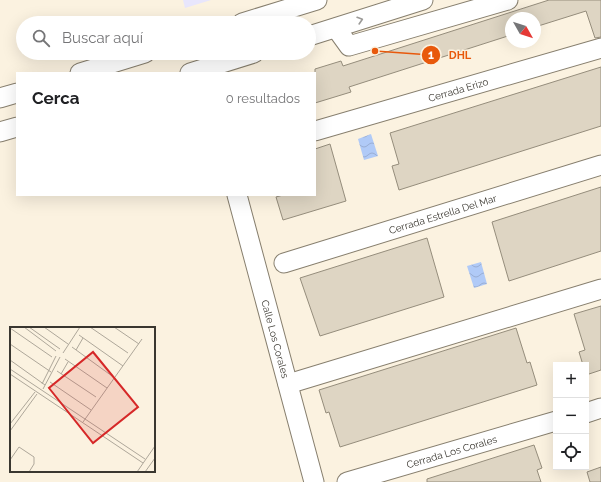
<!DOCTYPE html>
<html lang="es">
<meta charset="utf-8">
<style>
body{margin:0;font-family:Raleway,sans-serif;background:#f2f2f2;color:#202124}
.controls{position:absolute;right:12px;bottom:12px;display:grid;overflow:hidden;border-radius:0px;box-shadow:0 4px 16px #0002}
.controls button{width:36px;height:36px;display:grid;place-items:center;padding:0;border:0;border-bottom:1px solid #e0e0e0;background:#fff;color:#202124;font:20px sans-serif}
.compass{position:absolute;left:505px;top:12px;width:36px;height:36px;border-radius:50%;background:#fff;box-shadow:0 4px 16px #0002;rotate:129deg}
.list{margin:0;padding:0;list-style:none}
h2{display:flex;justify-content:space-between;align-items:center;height:52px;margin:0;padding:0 16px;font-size:17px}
h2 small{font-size:13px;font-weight:400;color:#757577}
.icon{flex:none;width:22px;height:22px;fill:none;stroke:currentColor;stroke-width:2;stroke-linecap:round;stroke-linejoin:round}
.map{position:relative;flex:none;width:601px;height:482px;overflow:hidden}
.search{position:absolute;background:#fff;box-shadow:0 4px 16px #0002;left:16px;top:16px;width:300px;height:44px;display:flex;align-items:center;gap:10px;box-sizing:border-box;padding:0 14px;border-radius:22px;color:#757577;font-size:15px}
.panel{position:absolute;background:#fff;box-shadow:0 4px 16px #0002;left:16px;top:72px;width:300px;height:124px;border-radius:0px}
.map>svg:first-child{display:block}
</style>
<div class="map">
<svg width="601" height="482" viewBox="0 0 601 482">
<defs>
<pattern id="water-waves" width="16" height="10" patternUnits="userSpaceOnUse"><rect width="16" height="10" fill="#b0caf7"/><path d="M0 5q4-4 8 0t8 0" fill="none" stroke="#98aed4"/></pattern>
</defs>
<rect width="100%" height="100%" fill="#fbf2e0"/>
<path fill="#e8e6fc" d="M 183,0 L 211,0 L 185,8 Z"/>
<g fill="url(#water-waves)">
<path d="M 371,134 L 378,156 L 364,160 L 358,139 Z"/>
<path d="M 481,262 L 487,284 L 474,288 L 467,266 Z"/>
</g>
<g fill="#ded5c3" stroke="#958d7c">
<path d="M 549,0 L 601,0 L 601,37 L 595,38 L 586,11 L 535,27 L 535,18 L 511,18 L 511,35 L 349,87 L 351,92 L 315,103 L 315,69 L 341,61 L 343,66 Z"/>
<path d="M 601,67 L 601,126 L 399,190 L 392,166 L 399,164 L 390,133 Z"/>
<path d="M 330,144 L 346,201 L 283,220 L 276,197 L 283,195 L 315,195 L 315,149 Z"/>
<path d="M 601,187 L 601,251 L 509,281 L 492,222 Z"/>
<path d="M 427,238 L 444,297 L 320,336 L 300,278 Z"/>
<path d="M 601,306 L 601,370 L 586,375 L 586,365 L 583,365 L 579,352 L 585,350 L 574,314 Z"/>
<path d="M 516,328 L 527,363 L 530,362 L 537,385 L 340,447 L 329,412 L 326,413 L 319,390 Z"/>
<path d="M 534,445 L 542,468 L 537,470 L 541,482 L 427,482 L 427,479 Z"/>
<path d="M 601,467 L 601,482 L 590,482 L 587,472 Z"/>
</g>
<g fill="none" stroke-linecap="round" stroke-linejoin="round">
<g stroke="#877f6e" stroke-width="21">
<g id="minor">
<path d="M 242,23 L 317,0"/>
<path d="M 336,28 L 349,46 L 508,0"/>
<path d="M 309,36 L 423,0"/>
<path d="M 80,73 L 145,53"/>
<path d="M 190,73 L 254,53"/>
<path d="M 0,98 L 17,93"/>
<path id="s1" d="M 315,131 L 601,48"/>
<path d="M 0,132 L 17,127"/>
<path id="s2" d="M 237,195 L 314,482"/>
<path id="s3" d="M 284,263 L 601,165"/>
<path d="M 288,384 L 601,289"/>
<path d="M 586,413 L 601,408"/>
<path id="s4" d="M 347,482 L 556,421"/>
</g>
</g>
<use href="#minor" stroke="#fff" stroke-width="19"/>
</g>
<defs><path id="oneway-chevron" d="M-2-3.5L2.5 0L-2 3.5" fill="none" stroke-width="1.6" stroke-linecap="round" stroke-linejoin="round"/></defs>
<use stroke="#9c9b98" href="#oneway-chevron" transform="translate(360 20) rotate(-17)"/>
<g text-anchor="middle" stroke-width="3" stroke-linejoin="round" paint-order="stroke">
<g font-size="10" fill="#3a3730" stroke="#fbf2e0">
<text dy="4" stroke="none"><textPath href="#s1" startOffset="149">Cerrada Erizo</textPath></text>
<text dy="4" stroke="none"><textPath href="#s3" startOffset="166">Cerrada Estrella Del Mar</textPath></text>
<text dy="4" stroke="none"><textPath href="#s2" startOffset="149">Calle Los Corales</textPath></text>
<text dy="4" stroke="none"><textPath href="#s4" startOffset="109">Cerrada Los Corales</textPath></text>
</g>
</g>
<g transform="translate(10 327)">
<rect width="145" height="145" fill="#fbf2e0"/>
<path fill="none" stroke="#aea79a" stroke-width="1" d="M 14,0 L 46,24M 19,0 L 50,22M 34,0 L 58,17M 80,0 L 118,26M 104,0 L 129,17M 0,1 L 42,30M 69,8 L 113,39M 0,17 L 41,45M 62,20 L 102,49M 66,23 L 73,11M 53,26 L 70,0M 55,32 L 97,61M 0,33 L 35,58M 0,42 L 135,132M 47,44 L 86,70M 0,47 L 133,136M 51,47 L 58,35M 40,55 L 81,83M 32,57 L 46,29M 33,62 L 50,30M 73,95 L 132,12M 0,97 L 25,65M 0,104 L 27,67M 0,133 L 9,120 L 24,130 L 24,137 L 19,145M 127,145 L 145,119M 135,145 L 145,131"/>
<path fill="#d62828" fill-opacity="0.15" stroke="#d62828" stroke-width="2" d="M 83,25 L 128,80 L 83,116 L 39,61 Z"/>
<rect width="145" height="145" fill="none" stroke="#3a3730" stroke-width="2"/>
</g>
<path fill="none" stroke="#e8590c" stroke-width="1.5" d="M375 51L431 55"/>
<g fill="#e8590c" stroke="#fbf2e0" stroke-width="1.5">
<circle cx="375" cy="51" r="4"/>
<circle cx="431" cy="55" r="10"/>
</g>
<g font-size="12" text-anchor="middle" font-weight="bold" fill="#fff">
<text x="431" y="59">1</text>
</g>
<g font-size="11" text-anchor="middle" font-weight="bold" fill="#e8590c" stroke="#fbf2e0" stroke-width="3" stroke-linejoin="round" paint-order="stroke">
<text x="460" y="59">DHL</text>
</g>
</svg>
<div class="controls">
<button>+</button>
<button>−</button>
<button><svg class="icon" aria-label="locate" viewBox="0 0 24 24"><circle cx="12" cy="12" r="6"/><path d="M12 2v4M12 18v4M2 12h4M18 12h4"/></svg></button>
</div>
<svg class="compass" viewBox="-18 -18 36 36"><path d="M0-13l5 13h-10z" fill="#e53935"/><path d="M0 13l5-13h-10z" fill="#757577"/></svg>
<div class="search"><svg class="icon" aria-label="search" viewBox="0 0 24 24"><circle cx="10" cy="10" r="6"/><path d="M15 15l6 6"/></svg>Buscar aquí</div>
<section class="panel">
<h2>Cerca<small>0 resultados</small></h2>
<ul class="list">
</ul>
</section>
</div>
